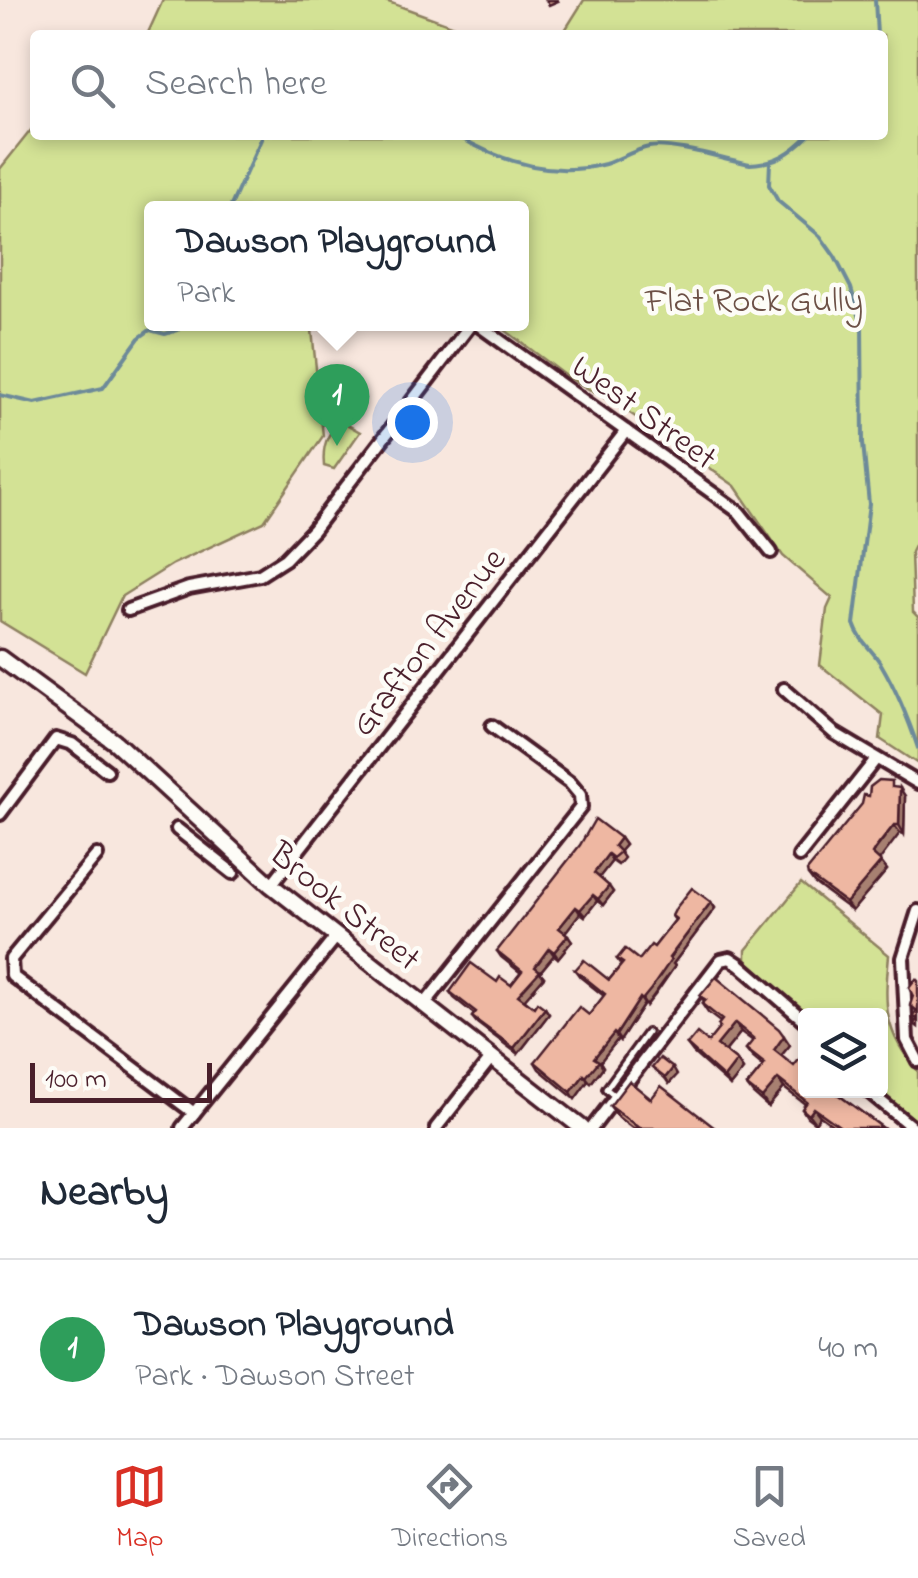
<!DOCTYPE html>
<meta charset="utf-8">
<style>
body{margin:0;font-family:"Indie Flower",sans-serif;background:#f2f2f3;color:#1f2937}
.controls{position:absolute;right:30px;bottom:30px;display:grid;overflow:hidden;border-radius:10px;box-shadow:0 5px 15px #0003}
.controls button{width:90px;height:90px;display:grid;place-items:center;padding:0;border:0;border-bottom:2px solid #e0e1e3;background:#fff;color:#1f2937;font:50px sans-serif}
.scale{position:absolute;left:30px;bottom:25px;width:182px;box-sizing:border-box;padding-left:10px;border:5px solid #4a1f2b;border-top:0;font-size:28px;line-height:35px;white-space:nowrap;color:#4a1f2b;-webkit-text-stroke:8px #fdfcf7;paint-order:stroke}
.you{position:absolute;left:412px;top:422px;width:35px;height:35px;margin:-25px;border:8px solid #fff;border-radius:50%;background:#1a73e8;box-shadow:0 0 0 15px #1a73e833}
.badge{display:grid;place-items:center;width:65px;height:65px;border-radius:50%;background:#d93025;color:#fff;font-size:32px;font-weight:700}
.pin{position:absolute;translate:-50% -82px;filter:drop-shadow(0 2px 5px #0008)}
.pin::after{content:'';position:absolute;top:52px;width:35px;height:30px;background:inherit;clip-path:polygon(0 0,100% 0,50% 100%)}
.popup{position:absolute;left:144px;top:201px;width:385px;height:130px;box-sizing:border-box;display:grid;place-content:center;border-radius:10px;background:#fff;filter:drop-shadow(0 2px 8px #0005);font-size:32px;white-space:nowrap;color:#747a83}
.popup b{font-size:38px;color:#1f2937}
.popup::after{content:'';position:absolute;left:50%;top:100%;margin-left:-20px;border:20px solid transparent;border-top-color:#fff}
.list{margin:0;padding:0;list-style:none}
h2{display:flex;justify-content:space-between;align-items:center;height:130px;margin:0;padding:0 40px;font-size:42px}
h2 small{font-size:32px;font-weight:400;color:#747a83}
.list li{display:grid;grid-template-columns:65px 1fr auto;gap:30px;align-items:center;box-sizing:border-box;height:180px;padding:0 40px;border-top:2px solid #e0e1e3}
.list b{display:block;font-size:38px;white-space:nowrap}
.list p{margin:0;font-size:32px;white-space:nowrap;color:#747a83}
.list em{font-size:32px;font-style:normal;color:#747a83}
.icon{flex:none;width:55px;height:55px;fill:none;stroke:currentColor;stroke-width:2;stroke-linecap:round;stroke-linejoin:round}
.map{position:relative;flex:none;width:918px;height:1128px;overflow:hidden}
.search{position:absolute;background:#fff;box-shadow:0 5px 15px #0003;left:30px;right:30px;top:30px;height:110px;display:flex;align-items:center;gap:25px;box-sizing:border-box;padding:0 35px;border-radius:10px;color:#747a83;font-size:38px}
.sheet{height:310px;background:#fff}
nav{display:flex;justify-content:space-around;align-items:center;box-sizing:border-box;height:140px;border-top:2px solid #e0e1e3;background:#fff;font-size:28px;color:#747a83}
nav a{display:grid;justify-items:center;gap:5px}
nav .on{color:#d93025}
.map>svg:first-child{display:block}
</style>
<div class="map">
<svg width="918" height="1128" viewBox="0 0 918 1128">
<rect width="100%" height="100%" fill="#f8e7de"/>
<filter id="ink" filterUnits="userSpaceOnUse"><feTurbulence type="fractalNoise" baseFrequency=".01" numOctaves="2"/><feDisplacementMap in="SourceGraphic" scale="20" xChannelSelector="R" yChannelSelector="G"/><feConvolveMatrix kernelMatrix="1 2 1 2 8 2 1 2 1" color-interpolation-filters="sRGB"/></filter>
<g filter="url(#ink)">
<g fill="#d3e295" stroke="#8e8060" stroke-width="2.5">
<path d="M 163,0 L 383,0 L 479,35 L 147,35 Z"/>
<path d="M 584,0 L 918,0 L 918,538 L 911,552 L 913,612 L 918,617 L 918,764 L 880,739 L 883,715 L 820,665 L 827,609 L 832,598 L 783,556 L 735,486 L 624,409 L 569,378 L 497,324 L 522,324 L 522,208 L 152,208 L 152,324 L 317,324 L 312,330 L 323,436 L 264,522 L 173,564 L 122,596 L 85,673 L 0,621 L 0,169 L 35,125 L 35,135 L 883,135 L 883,35 L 562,35 Z"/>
<path d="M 339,420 L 360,432 L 334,469 L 324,466 C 322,445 327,436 339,420 Z"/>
<path d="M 801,883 L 889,955 C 884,1004 883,1032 918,1071 L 918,1122 L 877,1091 L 880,1090 L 880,1016 L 807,1015 L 746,960 L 746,950 Z"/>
</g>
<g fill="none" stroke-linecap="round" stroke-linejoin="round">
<g stroke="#6d8a99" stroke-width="4">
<path d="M 875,0 L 877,35"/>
<path d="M 456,135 C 501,162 553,178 605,164 C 620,159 634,150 649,147 C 672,143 725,159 750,164 C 776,163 791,153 809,135"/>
<path d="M 770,162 L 769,185 L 778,201 L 820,236 L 835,257 L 851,288 L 862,325 L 863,443 L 869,504 L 854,624 C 860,642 872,649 881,664 C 897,691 908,718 918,748"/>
<path d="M 230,208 L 263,135"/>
<path d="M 0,395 L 35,403 L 103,388 L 139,338 L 150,330 L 165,334 L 178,330 L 180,324"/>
</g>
<g stroke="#4a1f2b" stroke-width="12">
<path id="service" d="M 615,1096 L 606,1089 L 647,1033"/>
</g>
<g stroke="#4a1f2b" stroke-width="18">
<g id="minor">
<path d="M 477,324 L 739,512 L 771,552"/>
<path d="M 128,610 L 189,588 L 260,575 L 285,559 L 313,530 L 471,324"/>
<path d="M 784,689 L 834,733 L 918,783"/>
<path d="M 0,814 L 56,739 L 72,744 L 107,771"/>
<path d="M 177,829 L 233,873"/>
<path d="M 97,855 L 11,959 L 12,976 L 194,1113"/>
<path d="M 799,856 L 876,759"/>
<path d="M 271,885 L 626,431"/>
<path d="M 918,911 L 903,958 L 907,1040 L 918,1061"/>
<path d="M 424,1005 L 581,807 L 580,795 L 570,783 L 492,726"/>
<path d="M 867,1090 L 913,1128"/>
<path d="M 182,1128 L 336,937"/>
<path d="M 436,1128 L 492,1057"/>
<path d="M 592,1128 L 721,960 L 730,958 L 739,964 L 806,1022"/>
</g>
</g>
<g stroke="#4a1f2b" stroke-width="21">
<path id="secondary" d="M 0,658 L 116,743 L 271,885 L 582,1128"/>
</g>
<use href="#service" stroke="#fdfcf7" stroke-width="5"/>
<use href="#minor" stroke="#fdfcf7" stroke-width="10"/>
<use href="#secondary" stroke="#fdfcf7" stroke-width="14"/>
</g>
<g fill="#cd9d8b" stroke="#4a1f2b" stroke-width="2.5">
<path d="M 546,0 L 557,0 L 558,1 L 549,5 Z"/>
<path d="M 897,788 L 905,796 L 904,834 L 900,833 L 880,857 L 879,860 L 887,870 L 852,911 L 814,883 L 808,875 L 869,796 Z"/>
<path d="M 620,838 L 625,845 L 619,851 L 624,858 L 618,865 L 612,861 L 599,877 L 613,892 L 603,905 L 597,901 L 585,916 L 580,913 L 565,932 L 572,941 L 558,958 L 554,955 L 540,972 L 544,977 L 524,999 L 534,1007 L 545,1008 L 549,1014 L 518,1054 L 477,1023 L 472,1017 L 474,1014 L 454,998 L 450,992 L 497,982 L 511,985 L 521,973 L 501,957 L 497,951 Z"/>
<path d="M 711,902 L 715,908 L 673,964 L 675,966 L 655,995 L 646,1006 L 644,1004 L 620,1041 L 618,1039 L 600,1062 L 603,1067 L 591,1083 L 588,1081 L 575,1099 L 539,1069 L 535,1062 L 589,1015 L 604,996 L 580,977 L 575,970 L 609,980 L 621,965 L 617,959 L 639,960 L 654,947 L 675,920 L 672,916 Z"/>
<path d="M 700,996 L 790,1045 L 781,1056 L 806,1090 L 835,1090 L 837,1094 L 883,1128 L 836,1128 L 820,1116 L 815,1123 L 807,1117 L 802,1109 L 805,1104 L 784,1088 L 768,1107 L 753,1094 L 747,1086 L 763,1066 L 752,1057 L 746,1049 L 753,1041 L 741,1032 L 725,1052 L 737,1061 L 743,1070 L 730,1086 L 693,1053 L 687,1045 L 708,1042 L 720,1028 L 720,1022 L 708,1013 L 702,1004 L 704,1001 Z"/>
<path d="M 651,1099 L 715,1128 L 632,1128 L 618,1117 L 610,1106 Z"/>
</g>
<g fill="#a78071" stroke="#4a1f2b" stroke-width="2.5">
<path d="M 900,788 L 905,796 L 904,834 L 899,825 Z"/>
<path d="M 894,825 L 900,833 L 878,862 L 872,854 Z"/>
<path d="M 620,838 L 625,845 L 619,852 L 614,846 Z"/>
<path d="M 608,854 L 612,861 L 598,879 L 594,873 Z"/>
<path d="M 881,862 L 887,870 L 852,911 L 846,903 Z"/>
<path d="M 609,886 L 613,892 L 603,905 L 598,899 Z"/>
<path d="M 593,895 L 597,901 L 585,916 L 580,910 Z"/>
<path d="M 711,902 L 715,908 L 673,964 L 675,966 L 646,1006 L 642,1000 L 669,958 Z"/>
<path d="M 576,907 L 580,913 L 564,934 L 559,928 Z"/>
<path d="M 568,935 L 572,941 L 558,958 L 554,952 Z"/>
<path d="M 549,948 L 554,955 L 540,972 L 544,977 L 523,1001 L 518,995 L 535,967 Z"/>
<path d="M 640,998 L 644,1004 L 620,1041 L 616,1035 Z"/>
<path d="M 545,1008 L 549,1014 L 518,1054 L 514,1048 Z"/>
<path d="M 735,1023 L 741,1032 L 723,1054 L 717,1045 Z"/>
<path d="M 614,1033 L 618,1039 L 600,1062 L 603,1067 L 591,1083 L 586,1077 L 594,1058 Z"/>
<path d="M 784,1036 L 790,1045 L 779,1058 L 774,1050 Z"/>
<path d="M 737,1061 L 743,1070 L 730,1086 L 724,1078 Z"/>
<path d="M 673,1068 L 677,1075 L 669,1084 L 665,1078 Z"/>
<path d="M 584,1075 L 588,1081 L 575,1099 L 571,1092 Z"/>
<path d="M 778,1079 L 784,1088 L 768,1107 L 762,1098 Z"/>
<path d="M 814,1108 L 820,1116 L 815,1123 L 809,1115 Z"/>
</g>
<g fill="#eeb7a2" stroke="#4a1f2b" stroke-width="2.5">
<path d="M 879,780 L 892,781 L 892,787 L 900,788 L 899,825 L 894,825 L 875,849 L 872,854 L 881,862 L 846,903 L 808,875 L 807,871 L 862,804 L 864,795 L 869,796 L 870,787 Z"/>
<path d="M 595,819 L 620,838 L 614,846 L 620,852 L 613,858 L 608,854 L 594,873 L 609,886 L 598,899 L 593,895 L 580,910 L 576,907 L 559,928 L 568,935 L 554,952 L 549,948 L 535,967 L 540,971 L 518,995 L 534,1007 L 537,1002 L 545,1008 L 514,1048 L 472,1017 L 476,1012 L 450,992 L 471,963 L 497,982 L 500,977 L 511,985 L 522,971 L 497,951 L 580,845 Z"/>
<path d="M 692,888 L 711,902 L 669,958 L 671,960 L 651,989 L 642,1000 L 640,998 L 616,1035 L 614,1033 L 594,1058 L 599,1061 L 586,1077 L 584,1075 L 571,1092 L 535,1062 L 579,1007 L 589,1015 L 605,994 L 575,970 L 584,960 L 609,980 L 623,963 L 617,959 L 625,949 L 639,960 L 651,945 L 654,947 L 676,919 L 672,916 L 676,908 Z"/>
<path d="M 716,977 L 779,1029 L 784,1036 L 774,1050 L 794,1066 L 801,1057 L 806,1061 L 806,1090 L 832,1090 L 883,1128 L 842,1128 L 814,1108 L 809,1115 L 802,1109 L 807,1102 L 778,1079 L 762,1098 L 747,1086 L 765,1064 L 746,1049 L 754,1039 L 735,1023 L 717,1045 L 737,1061 L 724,1078 L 687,1045 L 697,1033 L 708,1042 L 720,1027 L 718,1025 L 722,1020 L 702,1004 L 706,1000 L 700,996 Z"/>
<path d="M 916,979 L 918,981 L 918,1027 L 914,1024 L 917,1019 L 913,1016 L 917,1011 L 910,1005 L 913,996 L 909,988 Z"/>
<path d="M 660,1058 L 673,1068 L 665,1078 L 652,1068 Z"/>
<path d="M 629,1081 L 651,1099 L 661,1086 L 715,1128 L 639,1128 L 610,1106 Z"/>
</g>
</g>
<g text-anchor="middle" stroke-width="9" stroke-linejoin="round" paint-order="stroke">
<g font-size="35" fill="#6c5046" stroke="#fdfcf7">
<text x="754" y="311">Flat Rock Gully</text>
</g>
<g font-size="35" fill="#4a1f2b" stroke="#fdfcf7">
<text transform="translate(645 411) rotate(36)" y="12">West Street</text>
<text transform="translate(427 641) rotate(-52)" y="12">Grafton Avenue</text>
<text transform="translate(346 905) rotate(39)" y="12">Brook Street</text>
</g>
</g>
</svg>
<div class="controls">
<button><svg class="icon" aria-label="layers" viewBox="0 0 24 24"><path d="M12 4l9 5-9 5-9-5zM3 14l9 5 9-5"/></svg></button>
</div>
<div class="scale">100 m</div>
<div class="you"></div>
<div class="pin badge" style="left:337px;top:446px;background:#2e9e5b">1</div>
<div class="popup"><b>Dawson Playground</b>Park</div>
<div class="search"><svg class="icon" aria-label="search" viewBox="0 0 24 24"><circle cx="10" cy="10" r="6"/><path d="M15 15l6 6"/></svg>Search here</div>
</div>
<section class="sheet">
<h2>Nearby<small></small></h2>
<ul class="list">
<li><span class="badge" style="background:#2e9e5b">1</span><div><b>Dawson Playground</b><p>Park · Dawson Street</p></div><em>40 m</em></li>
</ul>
</section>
<nav>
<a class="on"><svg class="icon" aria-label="map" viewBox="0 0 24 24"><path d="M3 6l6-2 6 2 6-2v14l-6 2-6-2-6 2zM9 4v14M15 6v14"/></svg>Map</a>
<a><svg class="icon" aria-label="directions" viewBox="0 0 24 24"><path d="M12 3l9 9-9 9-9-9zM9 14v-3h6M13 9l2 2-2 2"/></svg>Directions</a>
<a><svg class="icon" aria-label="saved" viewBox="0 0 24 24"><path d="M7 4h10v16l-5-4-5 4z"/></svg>Saved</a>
</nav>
